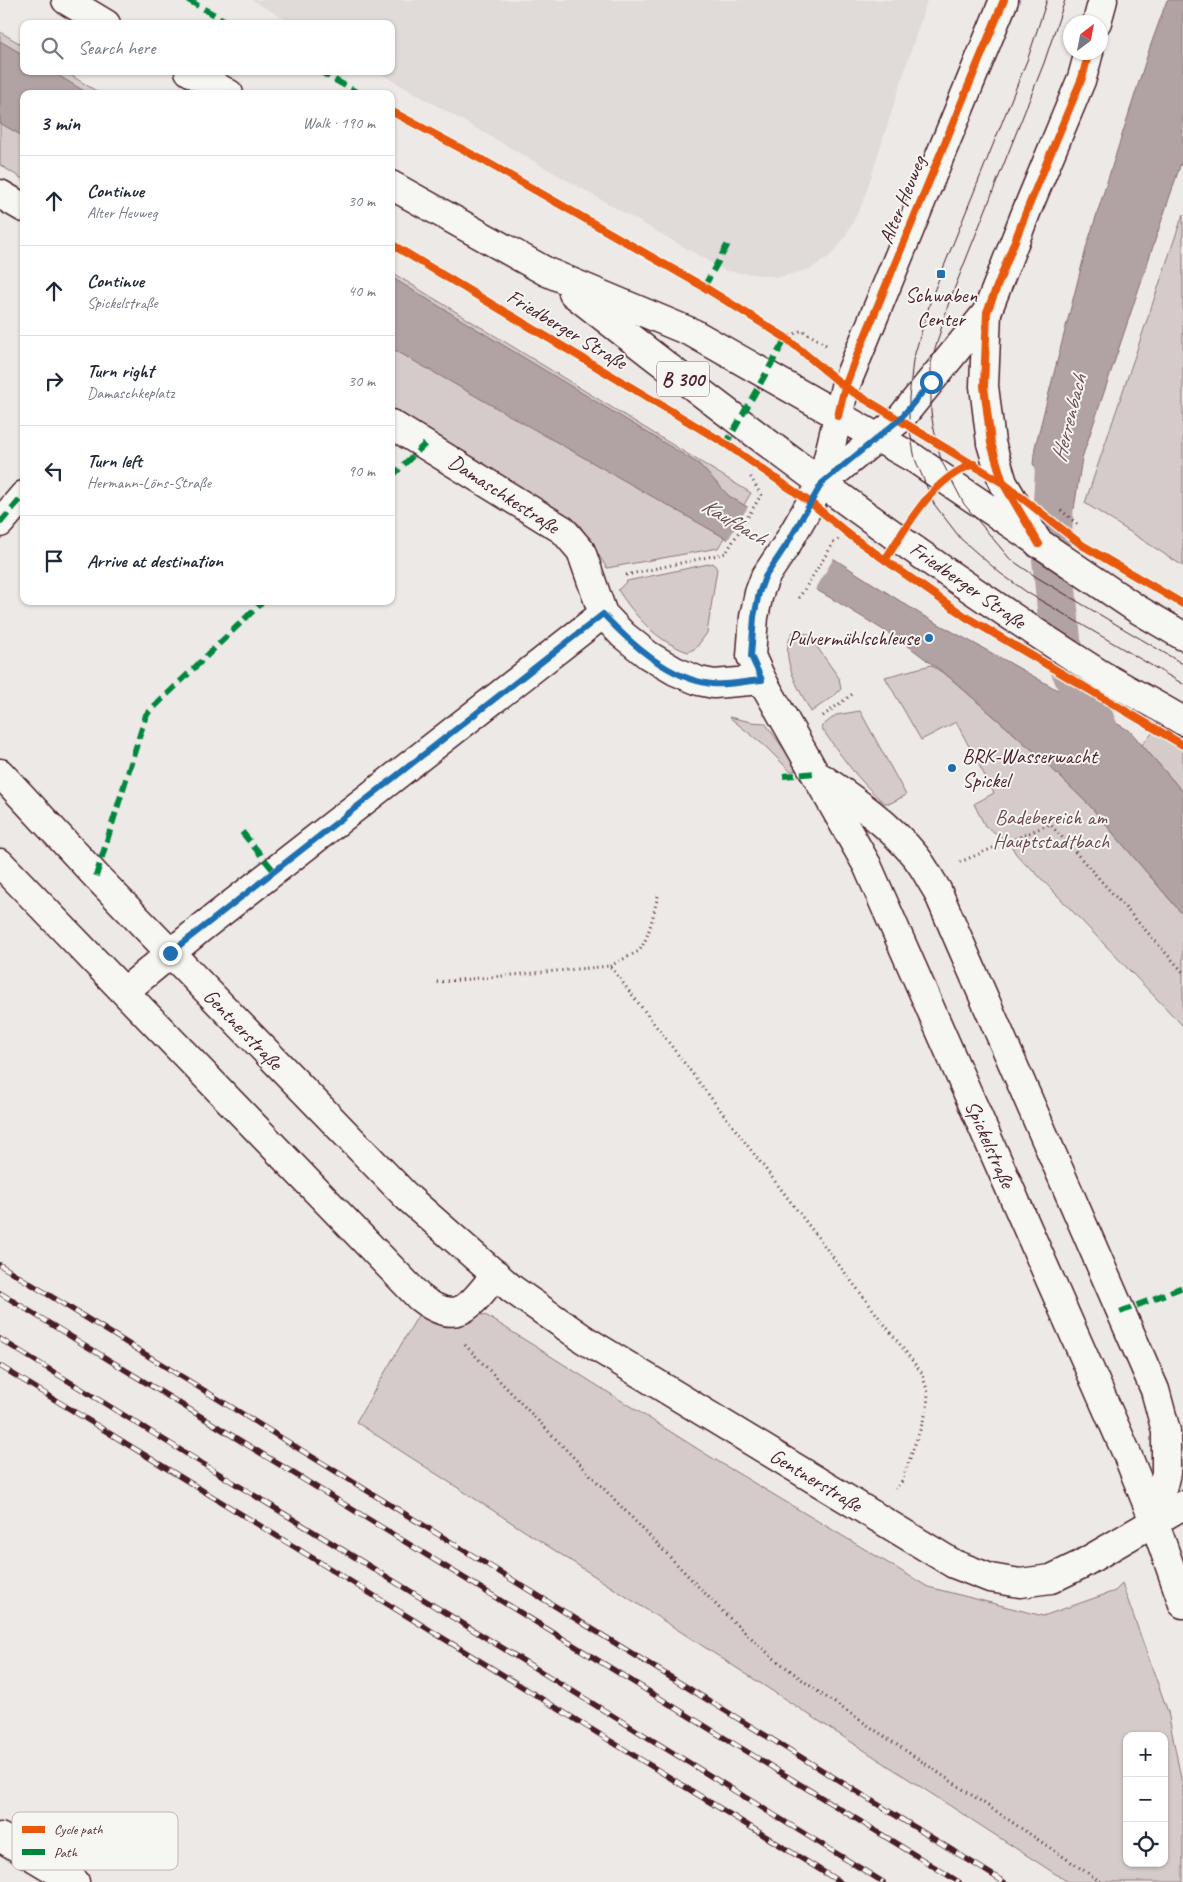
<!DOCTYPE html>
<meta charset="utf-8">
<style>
body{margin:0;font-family:Caveat,sans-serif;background:#f2f2f3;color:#1f2937}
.controls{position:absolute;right:15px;bottom:15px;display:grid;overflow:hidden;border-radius:10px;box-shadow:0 1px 4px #0004}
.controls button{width:45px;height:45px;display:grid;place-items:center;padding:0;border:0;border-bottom:1px solid #e0e1e3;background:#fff;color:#1f2937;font:25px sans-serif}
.compass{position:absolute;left:1063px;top:15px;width:45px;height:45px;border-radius:50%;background:#fff;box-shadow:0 1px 4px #0004;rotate:32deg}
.stop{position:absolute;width:15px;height:15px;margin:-11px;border:4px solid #1f6fb2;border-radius:50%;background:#fff}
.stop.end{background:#1f6fb2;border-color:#fff;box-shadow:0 1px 5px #0008}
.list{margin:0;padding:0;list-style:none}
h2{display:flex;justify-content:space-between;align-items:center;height:65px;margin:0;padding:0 20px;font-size:21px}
h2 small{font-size:16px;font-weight:400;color:#747a83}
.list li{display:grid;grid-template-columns:32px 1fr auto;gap:15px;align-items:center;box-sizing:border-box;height:90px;padding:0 20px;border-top:1px solid #e0e1e3}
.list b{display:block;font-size:19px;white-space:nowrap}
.list p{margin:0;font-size:16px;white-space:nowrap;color:#747a83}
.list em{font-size:16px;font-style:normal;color:#747a83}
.icon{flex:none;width:28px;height:28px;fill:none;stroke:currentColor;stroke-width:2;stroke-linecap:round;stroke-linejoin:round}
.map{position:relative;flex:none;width:1183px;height:1882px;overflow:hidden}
.search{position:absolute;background:#fff;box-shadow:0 1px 4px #0004;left:20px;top:20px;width:375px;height:55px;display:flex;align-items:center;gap:12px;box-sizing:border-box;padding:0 18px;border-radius:10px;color:#747a83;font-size:19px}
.panel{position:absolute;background:#fff;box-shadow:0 1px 4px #0004;left:20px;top:90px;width:375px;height:515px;border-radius:10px}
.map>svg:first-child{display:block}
</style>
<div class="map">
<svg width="1183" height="1882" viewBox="0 0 1183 1882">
<rect width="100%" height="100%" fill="#ece9e6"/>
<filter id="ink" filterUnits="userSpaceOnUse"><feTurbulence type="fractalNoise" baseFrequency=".02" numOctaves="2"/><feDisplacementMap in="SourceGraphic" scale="10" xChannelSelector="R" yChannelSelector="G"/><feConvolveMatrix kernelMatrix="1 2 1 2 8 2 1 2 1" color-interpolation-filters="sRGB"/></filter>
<g filter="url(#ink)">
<path fill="#e0dad8" d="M 252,0 L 927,0 L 863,202 L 845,237 L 831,255 L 810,269 L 779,277 L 726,271 L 376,71 L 391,71 L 391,24 L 293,24 Z"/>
<g fill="#d4cbca" stroke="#8f757a" fill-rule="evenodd">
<path d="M 0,32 L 24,46 L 24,71 L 64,71 L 101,94 L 24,94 L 24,180 L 0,165 Z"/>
<path d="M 1183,214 L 1183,566 L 1085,503 Z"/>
<path d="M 391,272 L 751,493 L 718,548 L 607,568 L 579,524 L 391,408 Z"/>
<path d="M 713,563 L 717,569 L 707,633 L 696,648 L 688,652 C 656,641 636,617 618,590 L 627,581 Z"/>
<path d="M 793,632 L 808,634 L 839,678 L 841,689 L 836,694 L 811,712 C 800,691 777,655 793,632 Z"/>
<path d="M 931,665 L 949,677 L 1038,755 L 1090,806 L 1183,915 L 1183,1026 L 1029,866 L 1027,866 L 1016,854 L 1009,842 L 985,826 L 974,804 L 994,793 L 956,722 L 921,740 L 885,677 Z"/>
<path d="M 860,711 L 906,795 L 891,803 L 884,803 C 858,780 840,755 821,727 L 836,715 Z"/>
<path d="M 729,717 L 751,722 L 765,723 L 799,770 L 790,771 L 765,746 Z"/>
<path d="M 1160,724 L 1183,738 L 1183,792 L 1142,745 Z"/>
<path d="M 423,1307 L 464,1310 L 487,1316 L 709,1456 L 928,1587 L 1043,1616 L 1115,1591 L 1122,1584 L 1168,1712 L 1183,1789 L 1183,1882 L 1068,1882 L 356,1422 ZM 1127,1736 L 1164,1736 L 1164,1863 L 1127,1863 Z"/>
</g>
<g fill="#b1a2a3" stroke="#886e73">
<path d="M 1167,0 L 1183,0 L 1183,157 L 1082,458 L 1074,509 L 1054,490 L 1033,464 L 1035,447 L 1087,245 L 1150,47 Z"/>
<path d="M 0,41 L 24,55 L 24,71 L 51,71 L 89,94 L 24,94 L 24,137 L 0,123 Z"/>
<path d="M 391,277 L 699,464 L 729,496 L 836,560 L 922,615 L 1010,663 L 1130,731 L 1183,792 L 1183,915 L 1090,806 L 1038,755 L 949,677 L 903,642 L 836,601 L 391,348 Z"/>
</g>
<path fill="#ece9e6" d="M 749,505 L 835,556 L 814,592 L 726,543 Z"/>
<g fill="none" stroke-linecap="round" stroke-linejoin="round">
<path stroke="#b1a2a3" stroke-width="41" d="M 1062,434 L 1056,460 L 1051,543 L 1061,645 L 1110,758"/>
<g stroke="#4a1f2b" stroke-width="31">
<g id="street">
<path d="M 0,194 L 24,208"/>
<path d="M 391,424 L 563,530 L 581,551 L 603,614 L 623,635 L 648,655 L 675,671 L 699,681 L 714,684 L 762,680"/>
<path d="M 822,483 L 787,544 L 765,577 L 759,593 L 754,617 L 751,656 L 762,680 L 867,865 L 1127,1454 L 1154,1521 L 1183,1604"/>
<path d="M 0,523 L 24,495"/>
<path d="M 0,773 L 96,876 L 407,1197 L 512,1289 L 585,1340 L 954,1564 L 990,1578 L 1020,1583 L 1051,1579 L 1080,1565 L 1183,1505"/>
<path d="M 822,778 C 856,801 890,825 916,857 C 924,867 930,879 937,890 L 1155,1390 L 1166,1431 L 1166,1473 L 1154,1521"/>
<path d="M 0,863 L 419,1297 C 458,1328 470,1306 496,1274"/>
<path d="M 125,991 L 200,929 L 603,614"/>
<path d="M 0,1837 L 75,1882"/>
</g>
</g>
<g stroke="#4a1f2b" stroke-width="31">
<g id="secondary">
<path d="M 1097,22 L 1103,0"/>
<path d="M 987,312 L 984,386 L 991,443 L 1003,483 L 1039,544"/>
<path d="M 822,483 L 900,419 L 987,312 L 1027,210 L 1082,78 L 1089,52"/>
<path d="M 822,483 L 845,387 L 1004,0"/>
</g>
</g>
<g stroke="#4a1f2b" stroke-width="31">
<g id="primary">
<path d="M 66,0 L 106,24"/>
<path d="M 189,71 L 229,94"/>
<path d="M 391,185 L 547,272 L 693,333 L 915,459 L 1137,609 L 1183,636"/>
<path d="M 573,293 C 742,426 915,557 1097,672 C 1125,689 1155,704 1183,721"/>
</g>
</g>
<g stroke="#4a1f2b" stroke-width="3" stroke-dasharray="1 4" stroke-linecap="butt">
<path d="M 195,4 L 198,0"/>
<path d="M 786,338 L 802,330 L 826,345"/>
<path d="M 1061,510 L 1077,524"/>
<path d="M 626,575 L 726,553 L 761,495 L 749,474"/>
<path d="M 799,598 L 834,542 L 841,539"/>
<path d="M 823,716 L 854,693"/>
<path d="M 960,862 L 1050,824 L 1183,972"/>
<path d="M 610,966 L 639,951 C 650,936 653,914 658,896"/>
<path d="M 437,982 L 610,966 L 921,1372 L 928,1392 L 927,1410 L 902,1481 L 895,1489"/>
<path d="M 465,1345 L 722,1611 L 771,1656 L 817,1691 L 1101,1882"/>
</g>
<use href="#street" stroke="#f6f6f2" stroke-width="28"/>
<use href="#secondary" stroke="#f6f6f2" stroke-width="28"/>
<use href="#primary" stroke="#f6f6f2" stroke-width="28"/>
<g stroke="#4a1f2b" stroke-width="1">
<path d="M 1047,0 L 1028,58 L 932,296 L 913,360 L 909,398 L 909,426 L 915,459 L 934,504 L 961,539 L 1000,573 L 1028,593 L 1183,684"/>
<path d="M 1065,0 L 1044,63 L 949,302 L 931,363 L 931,412 L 933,425 L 941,460 L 964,504 L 1010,559 L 1038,578 L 1183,664"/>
</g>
<g stroke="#4a1f2b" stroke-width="5.5">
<g id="rail">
<path d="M 0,1265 L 1004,1882"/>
<path d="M 0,1293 L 959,1882"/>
<path d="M 0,1339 L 883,1882"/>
<path d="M 0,1366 L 840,1882"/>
</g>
</g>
<use href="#rail" stroke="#f6f6f2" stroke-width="4" stroke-dasharray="11" stroke-linecap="butt"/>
<g stroke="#00873e" stroke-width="6" stroke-dasharray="12 6" stroke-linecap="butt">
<path d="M 188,0 L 231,24"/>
<path d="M 319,71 L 360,94"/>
<path d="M 704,287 L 728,244"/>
<path d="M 728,446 L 726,444 L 786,338 L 783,336"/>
<path d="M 391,477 L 425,444"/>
<path d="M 0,523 L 24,495"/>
<path d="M 783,776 L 816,773"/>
<path d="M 242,832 L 274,871"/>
<path d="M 96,876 L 146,715 L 263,601"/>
<path d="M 1120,1312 L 1183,1287"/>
</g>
<g stroke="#f6f6f2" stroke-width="11">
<g id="cycleway">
<path d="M 391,111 L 488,163 L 704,287 L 786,338 L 845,387 L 1003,483 L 1082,545 L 1183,604"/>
<path d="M 391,244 L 726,444 L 811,503 L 851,536 L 966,617 L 1183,745"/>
<path d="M 838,416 L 845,387 L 854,363 L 1004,0"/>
<path d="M 1039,544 L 1003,483 L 991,443 L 984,386 L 987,312 L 1027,210 L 1082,78 L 1089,52"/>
<path d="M 885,560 C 908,525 932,478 974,464"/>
</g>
</g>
<use href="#cycleway" stroke="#e8590c" stroke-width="8"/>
</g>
</g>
<g fill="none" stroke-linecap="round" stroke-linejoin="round" filter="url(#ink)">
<path stroke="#1f6fb2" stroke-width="6" d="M 170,953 L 603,614 C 631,644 669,679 712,684 C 728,686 746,681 762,680 L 751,656 L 754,617 L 759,593 L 765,577 L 787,544 L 822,483 L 900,419 L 931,382"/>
</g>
<g fill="#1f6fb2" stroke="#f6f6f2" stroke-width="2">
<rect x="936" y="269" width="10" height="10" rx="2.5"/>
<circle cx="929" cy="638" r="5"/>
<circle cx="952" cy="768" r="5"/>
</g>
<g text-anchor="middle" stroke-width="4" stroke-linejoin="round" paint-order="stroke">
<rect fill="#f6f6f2" stroke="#7e6067" stroke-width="1" x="657" y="361.5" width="52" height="35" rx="4"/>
<g font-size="20" font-weight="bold" fill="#4a1f2b">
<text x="683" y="386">B 300</text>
</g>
<g font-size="21" fill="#4a1f2b" stroke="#f6f6f2">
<text transform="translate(902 200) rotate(-68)" y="7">Alter Heuweg</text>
<text transform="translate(567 329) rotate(31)" y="7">Friedberger Straße</text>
<text transform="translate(504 494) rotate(33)" y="7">Damaschkestraße</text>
<text transform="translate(968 585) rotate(35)" y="7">Friedberger Straße</text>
<text transform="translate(243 1029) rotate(46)" y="7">Gentnerstraße</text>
<text transform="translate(990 1144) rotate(66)" y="7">Spickelstraße</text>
<text transform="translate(816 1480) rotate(31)" y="7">Gentnerstraße</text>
</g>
<g font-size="21" fill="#4a1f2b" stroke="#f6f6f2">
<text x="941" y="302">Schwaben<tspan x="941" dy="24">Center</tspan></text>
<text x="919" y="645" text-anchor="end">Pulvermühlschleuse</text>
<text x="962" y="763" text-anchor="start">BRK-Wasserwacht<tspan x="962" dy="24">Spickel</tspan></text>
</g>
<g font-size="21" fill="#6c4a53" stroke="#f6f6f2">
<text x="1051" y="824">Badebereich am<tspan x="1051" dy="24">Hauptstadtbach</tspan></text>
</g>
<g font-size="22" font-style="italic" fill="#6e4d55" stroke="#f6f6f2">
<text transform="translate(1068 418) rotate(-76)" y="8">Herrenbach</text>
<text transform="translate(735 521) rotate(31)" y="8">Kaufbach</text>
</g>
</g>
<rect x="12" y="1812" width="166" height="58" rx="8" fill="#f6f6f2" stroke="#c2b6b6" stroke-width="1"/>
<rect x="22" y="1826" width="23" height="7" fill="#e8590c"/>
<rect x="22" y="1849" width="23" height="6" fill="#00873e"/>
<g font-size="14" fill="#4a1f2b">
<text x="54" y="1834">Cycle path</text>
<text x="54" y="1857">Path</text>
</g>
</svg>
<div class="controls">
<button>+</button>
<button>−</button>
<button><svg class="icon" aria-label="locate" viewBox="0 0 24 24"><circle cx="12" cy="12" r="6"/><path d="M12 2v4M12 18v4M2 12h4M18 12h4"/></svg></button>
</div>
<svg class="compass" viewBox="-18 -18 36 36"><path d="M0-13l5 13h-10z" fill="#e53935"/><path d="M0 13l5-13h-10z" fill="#747a83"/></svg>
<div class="stop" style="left:931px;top:382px"></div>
<div class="stop end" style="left:170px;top:953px"></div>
<div class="search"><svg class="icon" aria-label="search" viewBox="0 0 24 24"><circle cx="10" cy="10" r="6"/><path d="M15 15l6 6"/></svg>Search here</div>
<section class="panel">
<h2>3 min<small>Walk · 190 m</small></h2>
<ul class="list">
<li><svg class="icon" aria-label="ahead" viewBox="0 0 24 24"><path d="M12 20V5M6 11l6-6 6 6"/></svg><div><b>Continue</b><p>Alter Heuweg</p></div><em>30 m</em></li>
<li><svg class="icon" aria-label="ahead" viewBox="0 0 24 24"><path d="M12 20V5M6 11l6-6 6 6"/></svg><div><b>Continue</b><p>Spickelstraße</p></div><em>40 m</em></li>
<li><svg class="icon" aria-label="right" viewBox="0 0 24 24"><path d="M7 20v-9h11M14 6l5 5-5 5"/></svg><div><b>Turn right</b><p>Damaschkeplatz</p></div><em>30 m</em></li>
<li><svg class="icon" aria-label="left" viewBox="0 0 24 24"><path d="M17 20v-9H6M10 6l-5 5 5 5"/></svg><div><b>Turn left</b><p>Hermann-Löns-Straße</p></div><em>90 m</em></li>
<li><svg class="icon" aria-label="arrive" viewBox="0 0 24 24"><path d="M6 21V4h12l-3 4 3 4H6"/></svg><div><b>Arrive at destination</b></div></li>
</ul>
</section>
</div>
